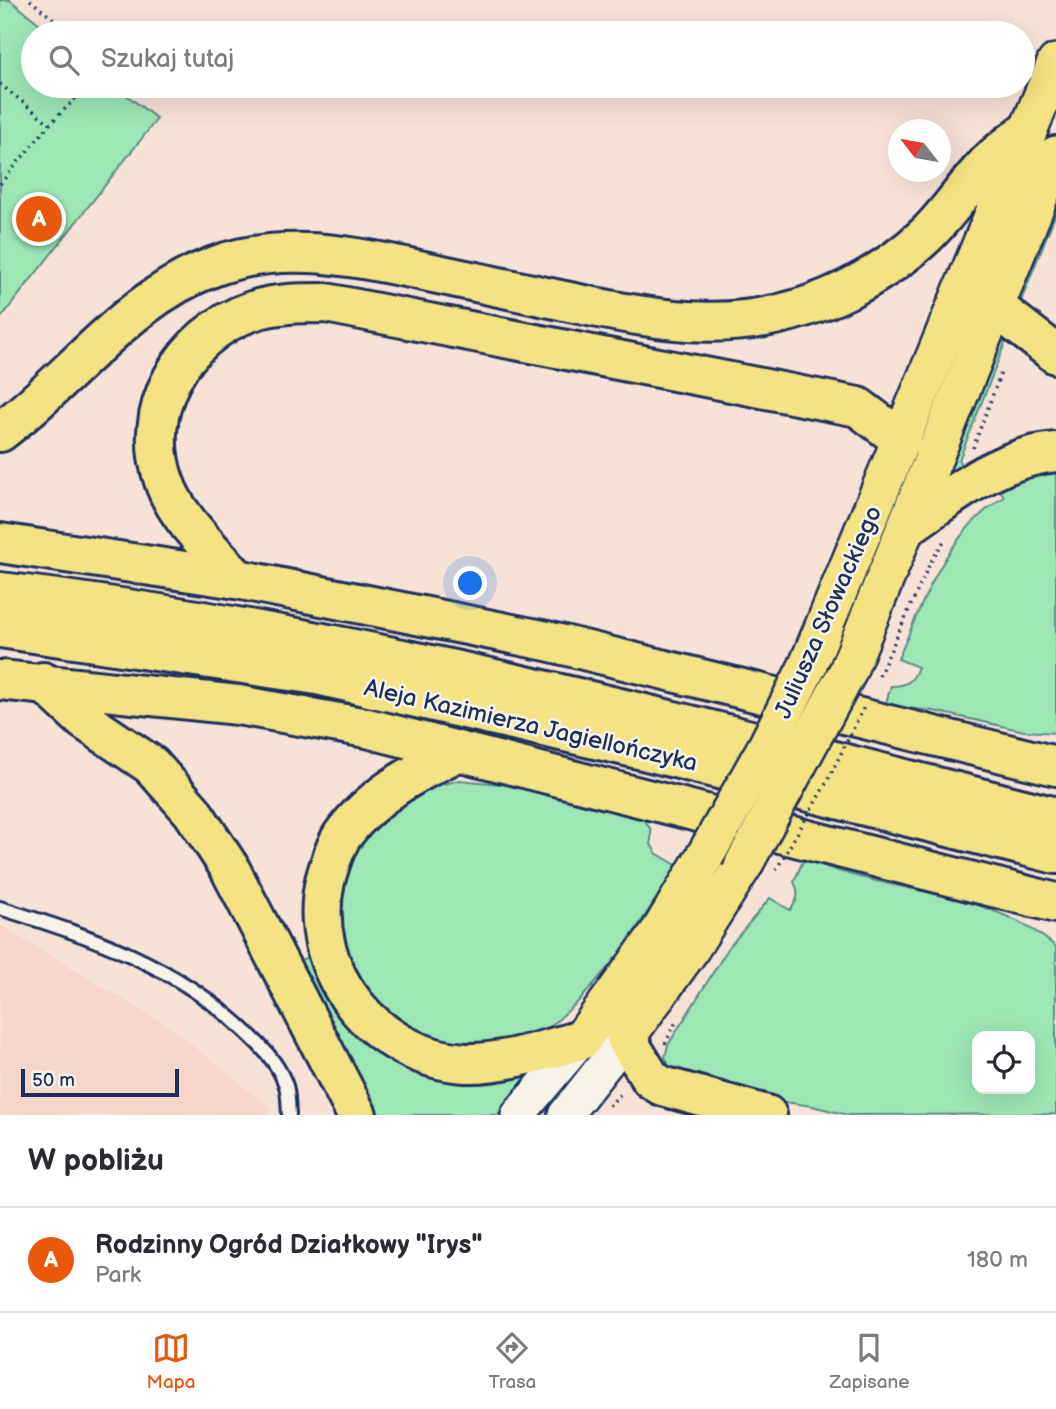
<!DOCTYPE html>
<html lang="pl">
<meta charset="utf-8">
<style>
body{margin:0;font-family:"Balsamiq Sans",sans-serif;background:#f2f2f3;color:#2b2b33}
.controls{position:absolute;right:21px;bottom:21px;display:grid;overflow:hidden;border-radius:14px;box-shadow:0 7px 28px #0002}
.controls button{width:63px;height:63px;display:grid;place-items:center;padding:0;border:0;border-bottom:2px solid #e1e1e2;background:#fff;color:#2b2b33;font:35px sans-serif}
.compass{position:absolute;left:888px;top:119px;width:63px;height:63px;border-radius:50%;background:#fff;box-shadow:0 7px 28px #0002;rotate:301deg}
.scale{position:absolute;left:21px;bottom:18px;width:158px;box-sizing:border-box;padding-left:7px;border:4px solid #1b2f5e;border-top:0;font-size:19px;line-height:24px;white-space:nowrap;color:#1b2f5e;-webkit-text-stroke:5px #f7f3e8;paint-order:stroke}
.you{position:absolute;left:471px;top:584px;width:24px;height:24px;margin:-18px;border:5px solid #fff;border-radius:50%;background:#1a73e8;box-shadow:0 0 0 10px #1a73e833}
.badge{display:grid;place-items:center;width:46px;height:46px;border-radius:50%;background:#ea580c;color:#fff;font-size:23px;font-weight:700}
.pin{position:absolute;translate:-50% -50%;border:4px solid #fff;box-shadow:0 2px 7px #0006}
.list{margin:0;padding:0;list-style:none}
h2{display:flex;justify-content:space-between;align-items:center;height:91px;margin:0;padding:0 28px;font-size:30px}
h2 small{font-size:23px;font-weight:400;color:#7c7c81}
.list li{display:grid;grid-template-columns:46px 1fr auto;gap:21px;align-items:center;box-sizing:border-box;height:105px;padding:0 28px;border-top:2px solid #e1e1e2}
.list b{display:block;font-size:26px;white-space:nowrap}
.list p{margin:0;font-size:23px;white-space:nowrap;color:#7c7c81}
.list em{font-size:23px;font-style:normal;color:#7c7c81}
.icon{flex:none;width:38px;height:38px;fill:none;stroke:currentColor;stroke-width:2;stroke-linecap:round;stroke-linejoin:round}
.map{position:relative;flex:none;width:1056px;height:1115px;overflow:hidden}
.search{position:absolute;background:#fff;box-shadow:0 7px 28px #0002;left:21px;right:21px;top:21px;height:77px;display:flex;align-items:center;gap:18px;box-sizing:border-box;padding:0 24px;border-radius:38px;color:#7c7c81;font-size:26px}
.sheet{height:196px;background:#fff}
nav{display:flex;justify-content:space-around;align-items:center;box-sizing:border-box;height:98px;border-top:2px solid #e1e1e2;background:#fff;font-size:19px;color:#7c7c81}
nav a{display:grid;justify-items:center;gap:4px}
nav .on{color:#ea580c}
.map>svg:first-child{display:block}
</style>
<div class="map">
<svg width="1056" height="1115" viewBox="0 0 1056 1115">
<rect width="100%" height="100%" fill="#f6e2d7"/>
<filter id="ink" filterUnits="userSpaceOnUse"><feTurbulence type="fractalNoise" baseFrequency=".0143" numOctaves="2"/><feDisplacementMap in="SourceGraphic" scale="14" xChannelSelector="R" yChannelSelector="G"/><feConvolveMatrix kernelMatrix="1 2 1 2 8 2 1 2 1" color-interpolation-filters="sRGB"/></filter>
<g filter="url(#ink)">
<path fill="#f6d6cb" d="M 0,925 L 170,1027 L 272,1109 L 267,1115 L 0,1115 Z"/>
<g fill="#9de6b5" stroke="#5c8a8a" stroke-width="2" fill-rule="evenodd">
<path d="M 0,0 L 10,0 L 51,33 L 33,33 L 33,86 L 115,86 L 157,119 L 0,319 Z"/>
<path d="M 1056,189 L 1056,213 L 1021,301 L 1023,272 Z"/>
<path d="M 1002,329 L 1009,333 L 959,460 L 962,471 L 941,486 Z"/>
<path d="M 1056,465 L 1056,733 L 1024,731 L 934,711 L 885,706 L 891,686 C 906,686 913,682 918,667 L 898,659 C 924,600 946,533 1004,497 L 996,482 Z"/>
<path d="M 459,780 L 521,786 L 642,816 L 651,830 L 651,844 L 656,853 L 678,866 L 620,953 L 581,999 L 551,1026 L 522,1041 L 455,1052 L 384,1021 L 351,975 L 338,929 L 340,886 L 354,851 L 382,816 L 422,790 Z"/>
<path d="M 804,858 C 882,894 990,888 1056,947 L 1056,1114 L 848,1115 L 812,1106 L 729,1094 L 659,1074 L 668,1063 L 665,1057 L 668,1045 L 729,947 L 770,898 L 790,910 C 798,900 800,893 794,882 ZM 977,1036 L 1030,1036 L 1030,1089 L 977,1089 Z"/>
<path d="M 310,956 C 338,1039 393,1081 481,1082 C 500,1082 518,1071 538,1070 L 497,1115 L 372,1115 L 294,963 Z"/>
</g>
<g fill="none" stroke-linecap="round" stroke-linejoin="round">
<g stroke="#1b2f5e" stroke-width="18">
<path id="service" d="M 0,908 C 92,937 175,964 246,1032 C 262,1047 277,1062 285,1083 C 289,1092 288,1105 289,1115"/>
</g>
<g stroke="#1b2f5e" stroke-width="38">
<g id="secondary">
<path d="M 518,1115 L 581,1040"/>
<path d="M 565,1115 L 626,1038"/>
</g>
</g>
<g stroke="#1b2f5e" stroke-width="42">
<g id="primary">
<path d="M 808,665 L 1056,63"/>
<path d="M 847,673 L 1056,155"/>
<path d="M 626,1038 L 689,951 L 744,864"/>
<path d="M 581,1040 L 661,930 L 705,856"/>
</g>
</g>
<g stroke="#1b2f5e" stroke-width="44">
<g id="motorway">
<path d="M 995,307 L 1056,354"/>
<path d="M 0,432 C 73,378 127,298 215,266 C 278,243 343,254 405,267 C 457,278 508,289 560,300 C 665,322 748,340 850,288 C 877,274 904,256 926,235 C 950,212 967,183 991,160 C 1002,149 1016,140 1028,130"/>
<path d="M 908,526 C 955,494 998,457 1056,452"/>
<path d="M 0,543 L 237,579 L 547,641 L 1056,766"/>
<path d="M 237,579 C 213,550 176,518 164,481 C 139,410 182,335 252,311 C 275,303 301,303 326,303 L 858,407 L 902,440"/>
<path d="M 0,592 C 358,633 707,730 1056,817"/>
<path d="M 0,628 L 317,675 L 643,750 L 1056,854"/>
<path d="M 0,680 L 238,705 L 367,728 L 1056,903"/>
<path d="M 43,682 L 84,720 L 151,765 L 192,811 L 229,867 L 357,1115"/>
<path d="M 457,752 C 413,774 372,795 342,836 C 334,849 329,866 325,881 C 305,970 375,1058 466,1063 C 504,1064 544,1050 581,1040"/>
<path d="M 626,1038 L 651,1079 L 662,1086 L 767,1115"/>
</g>
</g>
<g stroke="#1b2f5e" stroke-width="3.5" stroke-dasharray="2 5" stroke-linecap="butt">
<path d="M 30,0 L 70,33"/>
<path d="M 0,84 L 50,124"/>
<path d="M 0,184 L 50,124 L 88,86"/>
<path d="M 973,448 L 1002,370"/>
<path d="M 879,676 L 930,563 L 946,538"/>
<path d="M 665,1044 L 677,1020"/>
<path d="M 609,1106 L 623,1091"/>
</g>
<use href="#service" stroke="#f7f3e8" stroke-width="12"/>
<use href="#secondary" stroke="#f7f3e8" stroke-width="33"/>
<use href="#primary" stroke="#f4e382" stroke-width="37"/>
<use href="#motorway" stroke="#f4e382" stroke-width="38"/>
<g stroke="#1b2f5e" stroke-width="42" stroke-linecap="butt">
<g id="primary-bridge">
<path d="M 705,856 L 767,746 L 808,665"/>
<path d="M 744,864 L 847,673"/>
</g>
</g>
<path stroke="#1b2f5e" stroke-width="3.5" stroke-dasharray="2 5" stroke-linecap="butt" d="M 776,870 L 827,782 L 865,705"/>
<use href="#primary-bridge" stroke="#f4e382" stroke-width="37"/>
</g>
</g>
<g text-anchor="middle" stroke-width="5" stroke-linejoin="round" paint-order="stroke">
<g font-size="24" fill="#1b2f5e" stroke="#f7f3e8">
<text transform="translate(828 612) rotate(-66)" y="8">Juliusza Słowackiego</text>
<text transform="translate(531 725) rotate(13)" y="8">Aleja Kazimierza Jagiellończyka</text>
</g>
</g>
</svg>
<div class="controls">
<button><svg class="icon" aria-label="locate" viewBox="0 0 24 24"><circle cx="12" cy="12" r="6"/><path d="M12 2v4M12 18v4M2 12h4M18 12h4"/></svg></button>
</div>
<svg class="compass" viewBox="-18 -18 36 36"><path d="M0-13l5 13h-10z" fill="#e53935"/><path d="M0 13l5-13h-10z" fill="#7c7c81"/></svg>
<div class="scale">50 m</div>
<div class="you"></div>
<div class="pin badge" style="left:39px;top:219px">A</div>
<div class="search"><svg class="icon" aria-label="search" viewBox="0 0 24 24"><circle cx="10" cy="10" r="6"/><path d="M15 15l6 6"/></svg>Szukaj tutaj</div>
</div>
<section class="sheet">
<h2>W pobliżu<small></small></h2>
<ul class="list">
<li><span class="badge">A</span><div><b>Rodzinny Ogród Działkowy &quot;Irys&quot;</b><p>Park</p></div><em>180 m</em></li>
</ul>
</section>
<nav>
<a class="on"><svg class="icon" aria-label="map" viewBox="0 0 24 24"><path d="M3 6l6-2 6 2 6-2v14l-6 2-6-2-6 2zM9 4v14M15 6v14"/></svg>Mapa</a>
<a><svg class="icon" aria-label="directions" viewBox="0 0 24 24"><path d="M12 3l9 9-9 9-9-9zM9 14v-3h6M13 9l2 2-2 2"/></svg>Trasa</a>
<a><svg class="icon" aria-label="saved" viewBox="0 0 24 24"><path d="M7 4h10v16l-5-4-5 4z"/></svg>Zapisane</a>
</nav>
